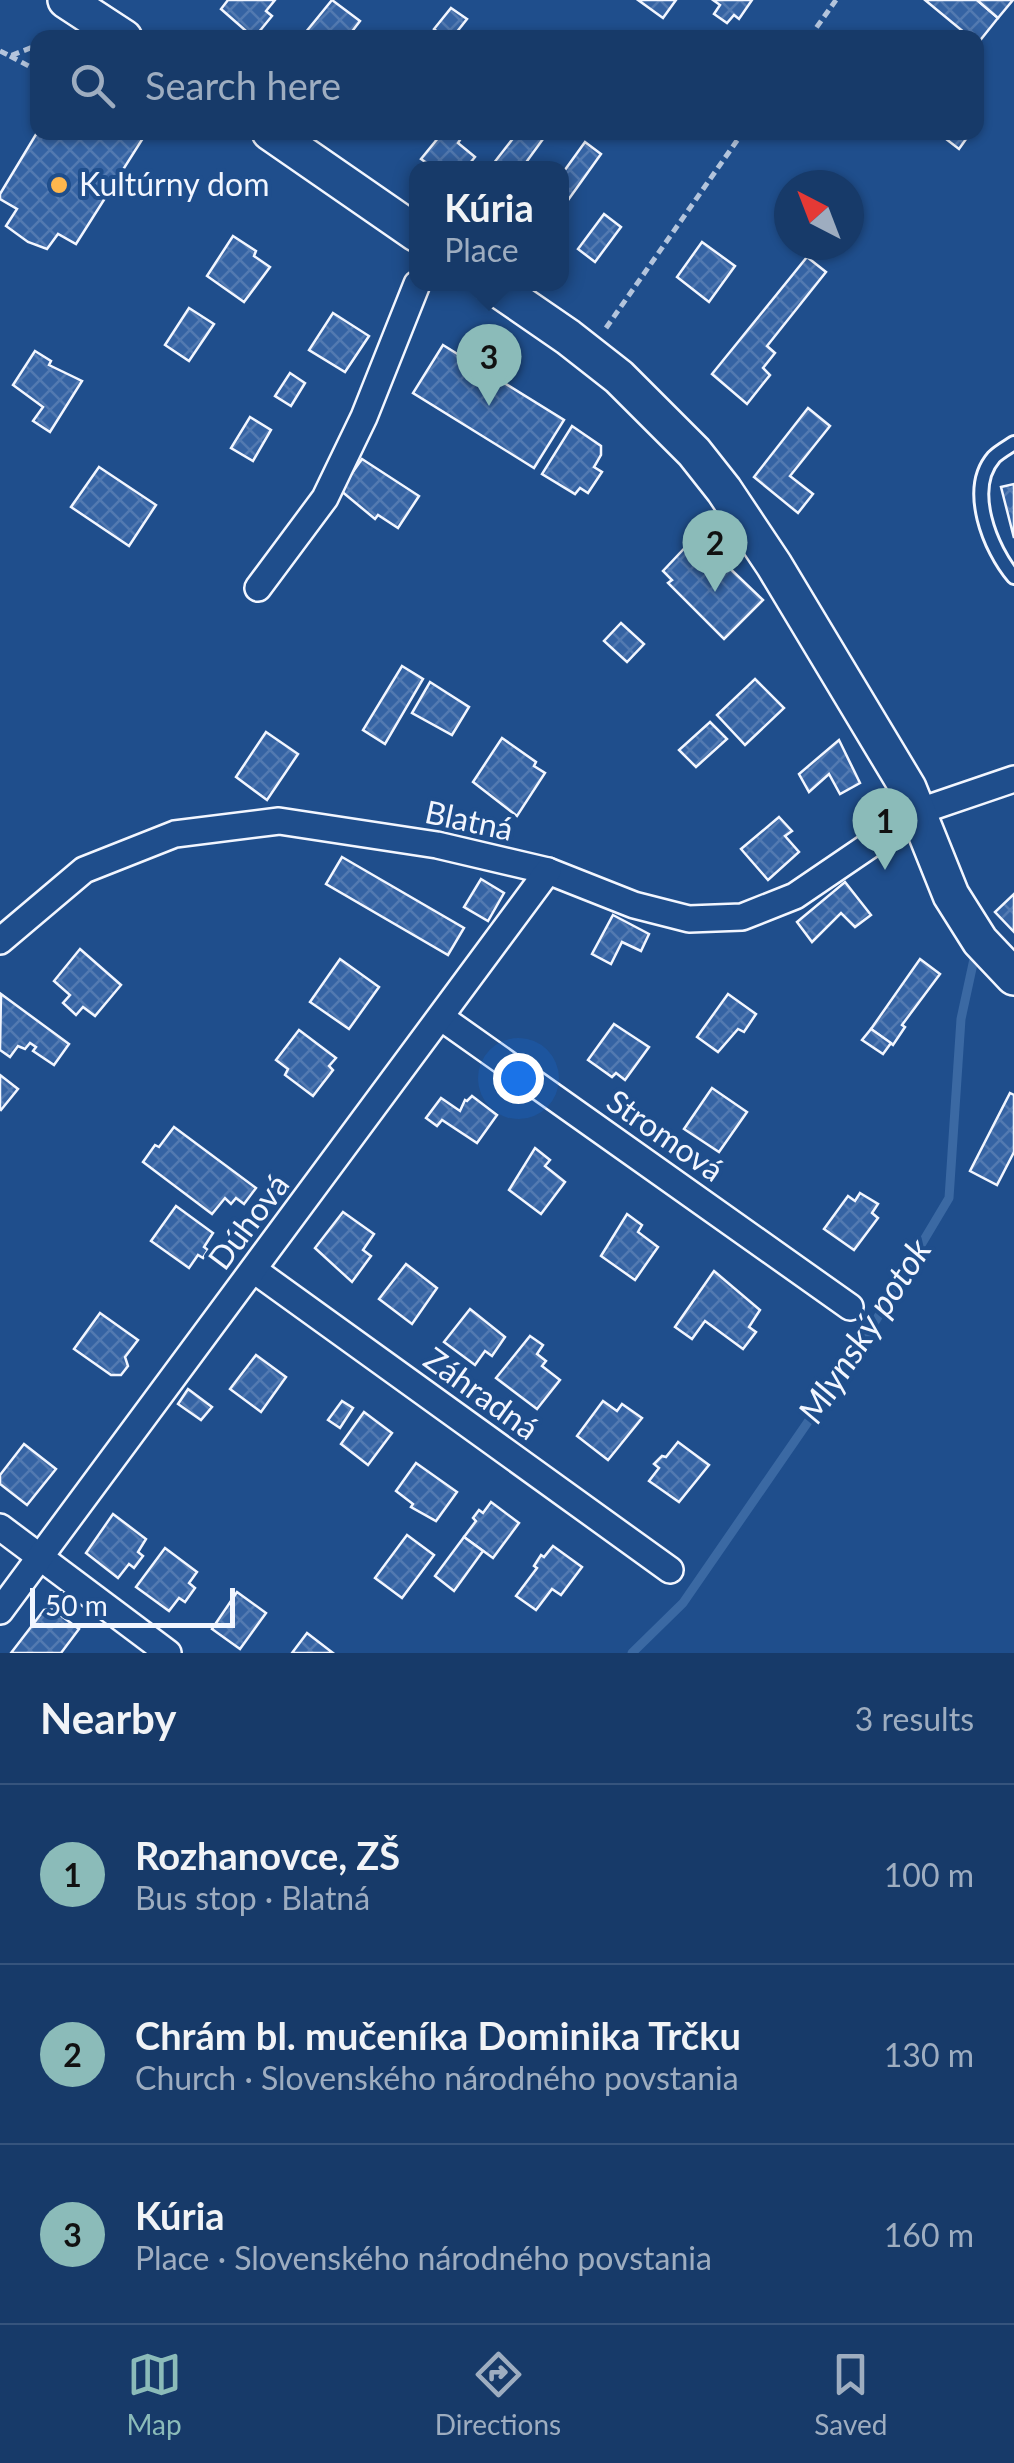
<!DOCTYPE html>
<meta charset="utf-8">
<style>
body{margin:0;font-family:Lato,sans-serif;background:#20416f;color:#f1f3f6}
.compass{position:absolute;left:774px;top:170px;width:90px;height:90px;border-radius:50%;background:#173a69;box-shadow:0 2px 8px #0004;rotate:318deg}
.scale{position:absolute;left:30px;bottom:25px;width:205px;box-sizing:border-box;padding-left:10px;border:5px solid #f2f6ff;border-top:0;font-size:28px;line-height:35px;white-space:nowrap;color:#f2f6ff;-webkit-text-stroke:8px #1f4e8c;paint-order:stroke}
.you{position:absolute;left:518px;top:1078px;width:35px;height:35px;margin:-25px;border:8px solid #fff;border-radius:50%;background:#1a73e8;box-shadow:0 0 0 15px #1a73e833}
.badge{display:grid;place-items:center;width:65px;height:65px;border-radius:50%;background:#8bbbb9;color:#111;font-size:32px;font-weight:700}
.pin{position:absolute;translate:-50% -82px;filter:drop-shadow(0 2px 5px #0008)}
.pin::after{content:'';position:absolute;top:52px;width:35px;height:30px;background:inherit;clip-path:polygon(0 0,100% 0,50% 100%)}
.popup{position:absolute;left:409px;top:161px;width:160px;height:130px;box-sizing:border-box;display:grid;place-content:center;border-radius:20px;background:#173a69;filter:drop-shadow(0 2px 8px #0005);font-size:32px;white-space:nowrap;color:#9eadc0}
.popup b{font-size:38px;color:#f1f3f6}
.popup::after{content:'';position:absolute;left:50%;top:100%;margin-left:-20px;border:20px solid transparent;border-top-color:#173a69}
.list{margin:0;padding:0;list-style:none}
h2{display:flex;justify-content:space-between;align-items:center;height:130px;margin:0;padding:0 40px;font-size:42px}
h2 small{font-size:32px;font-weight:400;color:#9eadc0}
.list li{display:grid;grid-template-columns:65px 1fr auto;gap:30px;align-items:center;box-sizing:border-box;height:180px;padding:0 40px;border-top:2px solid #36547d}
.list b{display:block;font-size:38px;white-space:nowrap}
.list p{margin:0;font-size:32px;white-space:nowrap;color:#9eadc0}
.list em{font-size:32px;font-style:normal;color:#9eadc0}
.icon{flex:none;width:55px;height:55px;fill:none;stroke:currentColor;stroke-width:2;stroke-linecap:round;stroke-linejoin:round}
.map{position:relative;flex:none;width:1014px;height:1653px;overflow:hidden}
.search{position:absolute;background:#173a69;box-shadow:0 2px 8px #0004;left:30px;right:30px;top:30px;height:110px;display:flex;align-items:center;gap:25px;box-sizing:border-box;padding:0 35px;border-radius:20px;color:#9eadc0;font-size:38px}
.sheet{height:670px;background:#173a69}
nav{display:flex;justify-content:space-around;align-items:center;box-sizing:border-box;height:140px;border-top:2px solid #36547d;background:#173a69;font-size:28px;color:#9eadc0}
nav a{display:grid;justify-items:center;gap:5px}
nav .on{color:#8bbbb9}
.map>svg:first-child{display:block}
</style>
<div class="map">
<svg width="1014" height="1653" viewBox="0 0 1014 1653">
<defs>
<pattern id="building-cross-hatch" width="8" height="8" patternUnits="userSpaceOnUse" patternTransform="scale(2.5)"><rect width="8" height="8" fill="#3563a3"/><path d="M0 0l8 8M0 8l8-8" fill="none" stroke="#537ab1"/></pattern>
</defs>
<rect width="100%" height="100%" fill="#1f4e8c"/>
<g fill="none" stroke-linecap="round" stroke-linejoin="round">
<path stroke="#3b69a3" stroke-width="9" d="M 632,1653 L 683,1603 L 863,1342 L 949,1198 L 961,1019 L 974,959"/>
</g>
<g fill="url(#building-cross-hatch)" stroke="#f2f6ff" stroke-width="2.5">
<path d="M 228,0 L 275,0 L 266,11 L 272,16 L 254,38 L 221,9 Z"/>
<path d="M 332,0 L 360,21 L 347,38 L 301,38 Z"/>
<path d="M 638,0 L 676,0 L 663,18 Z"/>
<path d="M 713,0 L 752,0 L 739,19 L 734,15 L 727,23 L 714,14 L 720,5 Z"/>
<path d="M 925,0 L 977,0 L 998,18 L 978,43 L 976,38 L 971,38 Z"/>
<path d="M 977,0 L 1013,0 L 998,18 Z"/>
<path d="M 451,8 L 467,19 L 452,38 L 444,38 L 434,29 Z"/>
<path d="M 38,131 L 140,132 L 145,135 L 76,244 L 58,234 L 47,249 L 28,242 L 6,226 L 17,209 L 0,199 L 0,194 Z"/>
<path d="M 443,132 L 465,132 L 458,143 L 475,157 L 466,168 L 434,168 L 421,159 Z"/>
<path d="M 518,132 L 534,132 L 543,139 L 522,168 L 490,168 Z"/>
<path d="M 937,132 L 971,132 L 959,149 Z"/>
<path d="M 585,142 L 601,154 L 566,203 L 562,200 L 562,174 Z"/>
<path d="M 604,214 L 621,227 L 595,262 L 578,249 Z"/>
<path d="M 233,236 L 256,251 L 254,256 L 270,267 L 244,302 L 207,276 Z"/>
<path d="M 702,242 L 735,266 L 709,302 L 677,277 Z"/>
<path d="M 807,257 L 826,272 L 767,346 L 775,353 L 763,368 L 770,375 L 747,404 L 712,374 Z"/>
<path d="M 189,308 L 214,324 L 189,361 L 165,345 Z"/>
<path d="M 333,313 L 369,336 L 345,372 L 309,350 Z"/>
<path d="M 443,345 L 564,420 L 534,468 L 413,393 Z"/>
<path d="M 35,351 L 51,361 L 49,365 L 82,381 L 50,432 L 33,421 L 43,407 L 13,385 Z"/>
<path d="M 290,373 L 305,383 L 291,406 L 275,396 Z"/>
<path d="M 808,408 L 830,426 L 790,476 L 813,494 L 798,513 L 754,477 Z"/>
<path d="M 250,417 L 271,430 L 253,461 L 231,448 Z"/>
<path d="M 572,426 L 601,446 L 601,455 L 594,467 L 602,472 L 588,493 L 580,488 L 575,494 L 542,474 Z"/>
<path d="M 362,459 L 419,496 L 398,528 L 378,515 L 375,519 L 340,490 Z"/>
<path d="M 99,467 L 156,505 L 129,546 L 71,507 Z"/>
<path d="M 1014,484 L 1014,538 L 1001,487 Z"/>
<path d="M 696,536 L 763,600 L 724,639 L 668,583 L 672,580 L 663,571 Z"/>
<path d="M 621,623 L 644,644 L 627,662 L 604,641 Z"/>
<path d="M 402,666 L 423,679 L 385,744 L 363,730 Z"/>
<path d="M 755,679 L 784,708 L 745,745 L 717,715 Z"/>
<path d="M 430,682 L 469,707 L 452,735 L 412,713 Z"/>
<path d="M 710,722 L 727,739 L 696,767 L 679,750 Z"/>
<path d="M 266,732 L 298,754 L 267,800 L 236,777 Z"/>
<path d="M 502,738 L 536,762 L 534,766 L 545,773 L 517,816 L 473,782 Z"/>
<path d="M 839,740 L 860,783 L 840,794 L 829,774 L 809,792 L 799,774 Z"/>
<path d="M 779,817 L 792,831 L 785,836 L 799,852 L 768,880 L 741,849 Z"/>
<path d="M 342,857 L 464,928 L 448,955 L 326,884 Z"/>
<path d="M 481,879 L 504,893 L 488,921 L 464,907 Z"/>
<path d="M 845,882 L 871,915 L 855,927 L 841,913 L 812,942 L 797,922 Z"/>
<path d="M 1014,894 L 1014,932 L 995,912 Z"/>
<path d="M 613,915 L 649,934 L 641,951 L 622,942 L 611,964 L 592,954 Z"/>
<path d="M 80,949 L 121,985 L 95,1016 L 83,1007 L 76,1015 L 63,1003 L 70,995 L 54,981 Z"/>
<path d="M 340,959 L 379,987 L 349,1029 L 310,1002 Z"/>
<path d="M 920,959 L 940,974 L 902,1025 L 905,1027 L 893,1045 L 871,1029 Z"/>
<path d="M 1,994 L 69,1044 L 54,1065 L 33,1051 L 36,1047 L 30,1043 L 25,1049 L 18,1046 L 10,1057 L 0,1050 Z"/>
<path d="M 728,994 L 756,1014 L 744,1032 L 738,1029 L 718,1052 L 697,1037 Z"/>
<path d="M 614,1024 L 649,1047 L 625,1080 L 616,1073 L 612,1077 L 588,1060 Z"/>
<path d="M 871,1029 L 891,1043 L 883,1054 L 862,1040 Z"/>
<path d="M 299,1030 L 336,1058 L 329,1066 L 333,1070 L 313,1096 L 285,1075 L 288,1069 L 276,1060 Z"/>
<path d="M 0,1075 L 18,1089 L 1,1110 L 0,1109 Z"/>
<path d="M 712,1088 L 747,1112 L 719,1152 L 684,1129 Z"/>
<path d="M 1010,1093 L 1014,1095 L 1014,1152 L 997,1185 L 970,1171 Z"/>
<path d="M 472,1096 L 497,1115 L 477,1143 L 442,1120 L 437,1126 L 426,1118 L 441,1098 L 460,1111 L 465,1100 L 467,1101 Z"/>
<path d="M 174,1127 L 256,1188 L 244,1204 L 236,1198 L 231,1204 L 225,1198 L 212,1214 L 143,1162 L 155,1145 L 159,1147 Z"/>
<path d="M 535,1148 L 550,1160 L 545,1166 L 565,1182 L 541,1214 L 509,1190 Z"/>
<path d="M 860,1193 L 878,1204 L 872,1213 L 878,1218 L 854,1250 L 824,1229 L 848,1196 L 855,1201 Z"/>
<path d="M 176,1206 L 213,1233 L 204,1247 L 208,1250 L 203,1258 L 198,1255 L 189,1268 L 151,1241 Z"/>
<path d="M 343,1212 L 374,1234 L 363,1250 L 371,1256 L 352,1282 L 315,1248 Z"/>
<path d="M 627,1214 L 642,1225 L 638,1232 L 658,1247 L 635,1280 L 601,1256 Z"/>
<path d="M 406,1264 L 437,1288 L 412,1324 L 379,1299 Z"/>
<path d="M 714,1271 L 760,1310 L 749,1327 L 756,1332 L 743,1349 L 705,1321 L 692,1339 L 675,1327 Z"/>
<path d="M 470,1309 L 505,1337 L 492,1356 L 485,1351 L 475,1365 L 444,1342 Z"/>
<path d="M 100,1313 L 138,1340 L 125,1357 L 128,1366 L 121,1375 L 111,1375 L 74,1349 Z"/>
<path d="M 530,1336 L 543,1345 L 537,1354 L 546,1361 L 542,1366 L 560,1380 L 537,1409 L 496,1378 Z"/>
<path d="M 256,1355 L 286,1377 L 261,1412 L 230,1389 Z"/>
<path d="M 188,1389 L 212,1407 L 201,1420 L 178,1404 Z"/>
<path d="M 342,1401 L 353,1408 L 340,1428 L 328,1420 Z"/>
<path d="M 603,1401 L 617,1411 L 622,1404 L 642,1418 L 608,1460 L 577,1436 Z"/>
<path d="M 364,1412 L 392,1433 L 368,1465 L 341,1444 Z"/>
<path d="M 678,1442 L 709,1465 L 679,1502 L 649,1481 L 659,1468 L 654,1464 L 662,1456 L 666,1457 Z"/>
<path d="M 24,1444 L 56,1469 L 27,1505 L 0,1484 L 0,1475 Z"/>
<path d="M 416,1463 L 457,1492 L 436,1521 L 411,1507 L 413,1504 L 396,1491 Z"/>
<path d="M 491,1502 L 519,1523 L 493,1558 L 464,1537 L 476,1521 L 473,1518 L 479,1510 L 483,1513 Z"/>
<path d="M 113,1514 L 146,1539 L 138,1552 L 143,1556 L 134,1568 L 129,1564 L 118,1578 L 86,1553 Z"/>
<path d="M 407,1535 L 434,1555 L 402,1598 L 375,1578 Z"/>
<path d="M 464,1537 L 483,1551 L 454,1591 L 435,1576 Z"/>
<path d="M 553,1546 L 582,1567 L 561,1595 L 552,1589 L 536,1610 L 516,1596 L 537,1568 L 534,1566 L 541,1555 L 544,1557 Z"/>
<path d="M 165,1548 L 197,1572 L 189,1583 L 195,1588 L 185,1602 L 179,1598 L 169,1611 L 136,1587 Z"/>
<path d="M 237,1592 L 266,1613 L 240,1649 L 212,1629 Z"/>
<path d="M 52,1609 L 79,1629 L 61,1653 L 11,1653 L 44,1610 Z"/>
<path d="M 307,1633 L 333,1653 L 292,1653 Z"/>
</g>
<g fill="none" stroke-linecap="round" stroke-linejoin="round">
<g stroke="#f2f6ff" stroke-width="18">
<path id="lane" d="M 1014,443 C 1008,447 999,452 994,457 C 966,489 990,549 1014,577"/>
</g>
<g stroke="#f2f6ff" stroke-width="30">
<g id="street">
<path d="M 258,588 L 325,498 L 364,417 L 417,284"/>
<path d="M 0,941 L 84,870 L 175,834 L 279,821 L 437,845 L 548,871 L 634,905 L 689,919 L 742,917 L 795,896 L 920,811 L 1014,779"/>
<path d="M 442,1018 L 850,1307"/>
<path d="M 254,1270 L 670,1570"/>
<path d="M 0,1527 L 168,1653"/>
<path d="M 0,1611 L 548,871"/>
</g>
</g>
<g stroke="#f2f6ff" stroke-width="40">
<g id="secondary">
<path d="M 66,0 L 124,38"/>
<path d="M 270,132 L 416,233"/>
<path d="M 491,284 L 568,337 L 619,377 L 694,452 L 724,490 L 774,565 L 908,788 L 951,895 L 980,941 L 1014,977"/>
</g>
</g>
<g stroke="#b3c4dc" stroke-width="5" stroke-dasharray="8 5" stroke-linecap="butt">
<path d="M 809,38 L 836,0"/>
<path d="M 0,51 L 10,56 L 38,45"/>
<path d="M 10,56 L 38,71"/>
<path d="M 606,328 L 743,132"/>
</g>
<use href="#lane" stroke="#1f4e8c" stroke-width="12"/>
<use href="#street" stroke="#1f4e8c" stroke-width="25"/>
<use href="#secondary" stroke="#1f4e8c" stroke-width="35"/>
</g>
<circle fill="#ffb74d" stroke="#1f4e8c" stroke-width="4" cx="59" cy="185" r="10"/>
<g text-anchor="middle" stroke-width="8" stroke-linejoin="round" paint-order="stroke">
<g font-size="32" fill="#f2f6ff" stroke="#1f4e8c" text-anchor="start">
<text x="79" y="196">Kultúrny dom</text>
</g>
<g font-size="32" fill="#f2f6ff" stroke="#1f4e8c">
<text transform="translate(469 821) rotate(12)" y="11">Blatná</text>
<text transform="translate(665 1136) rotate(35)" y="11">Stromová</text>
<text transform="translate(249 1222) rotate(-53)" y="11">Dúhová</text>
<text transform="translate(481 1394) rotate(36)" y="11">Záhradná</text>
</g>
<g font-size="35" font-style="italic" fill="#f2f6ff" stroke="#1f4e8c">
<text transform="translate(865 1331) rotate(-57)" y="12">Mlynský potok</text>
</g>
</g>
</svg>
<svg class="compass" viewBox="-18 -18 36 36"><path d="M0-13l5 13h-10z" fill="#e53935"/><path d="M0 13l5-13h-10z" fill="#9eadc0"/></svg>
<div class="scale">50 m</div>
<div class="you"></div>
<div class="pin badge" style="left:885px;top:870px">1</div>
<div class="pin badge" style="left:715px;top:592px">2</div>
<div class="pin badge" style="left:489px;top:406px">3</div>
<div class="popup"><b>Kúria</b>Place</div>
<div class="search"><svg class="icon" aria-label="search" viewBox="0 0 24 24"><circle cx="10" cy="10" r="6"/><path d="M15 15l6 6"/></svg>Search here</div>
</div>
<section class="sheet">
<h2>Nearby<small>3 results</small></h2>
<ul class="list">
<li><span class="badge">1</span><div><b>Rozhanovce, ZŠ</b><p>Bus stop · Blatná</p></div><em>100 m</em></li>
<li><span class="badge">2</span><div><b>Chrám bl. mučeníka Dominika Trčku</b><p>Church · Slovenského národného povstania</p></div><em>130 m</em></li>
<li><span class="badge">3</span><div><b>Kúria</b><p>Place · Slovenského národného povstania</p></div><em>160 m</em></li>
</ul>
</section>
<nav>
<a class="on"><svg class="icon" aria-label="map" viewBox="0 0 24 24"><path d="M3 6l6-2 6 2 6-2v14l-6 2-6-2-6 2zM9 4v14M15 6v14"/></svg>Map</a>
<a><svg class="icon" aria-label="directions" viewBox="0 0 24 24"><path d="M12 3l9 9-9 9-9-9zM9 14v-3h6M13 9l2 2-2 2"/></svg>Directions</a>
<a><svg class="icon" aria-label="saved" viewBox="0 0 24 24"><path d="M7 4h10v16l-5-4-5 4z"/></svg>Saved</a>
</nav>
